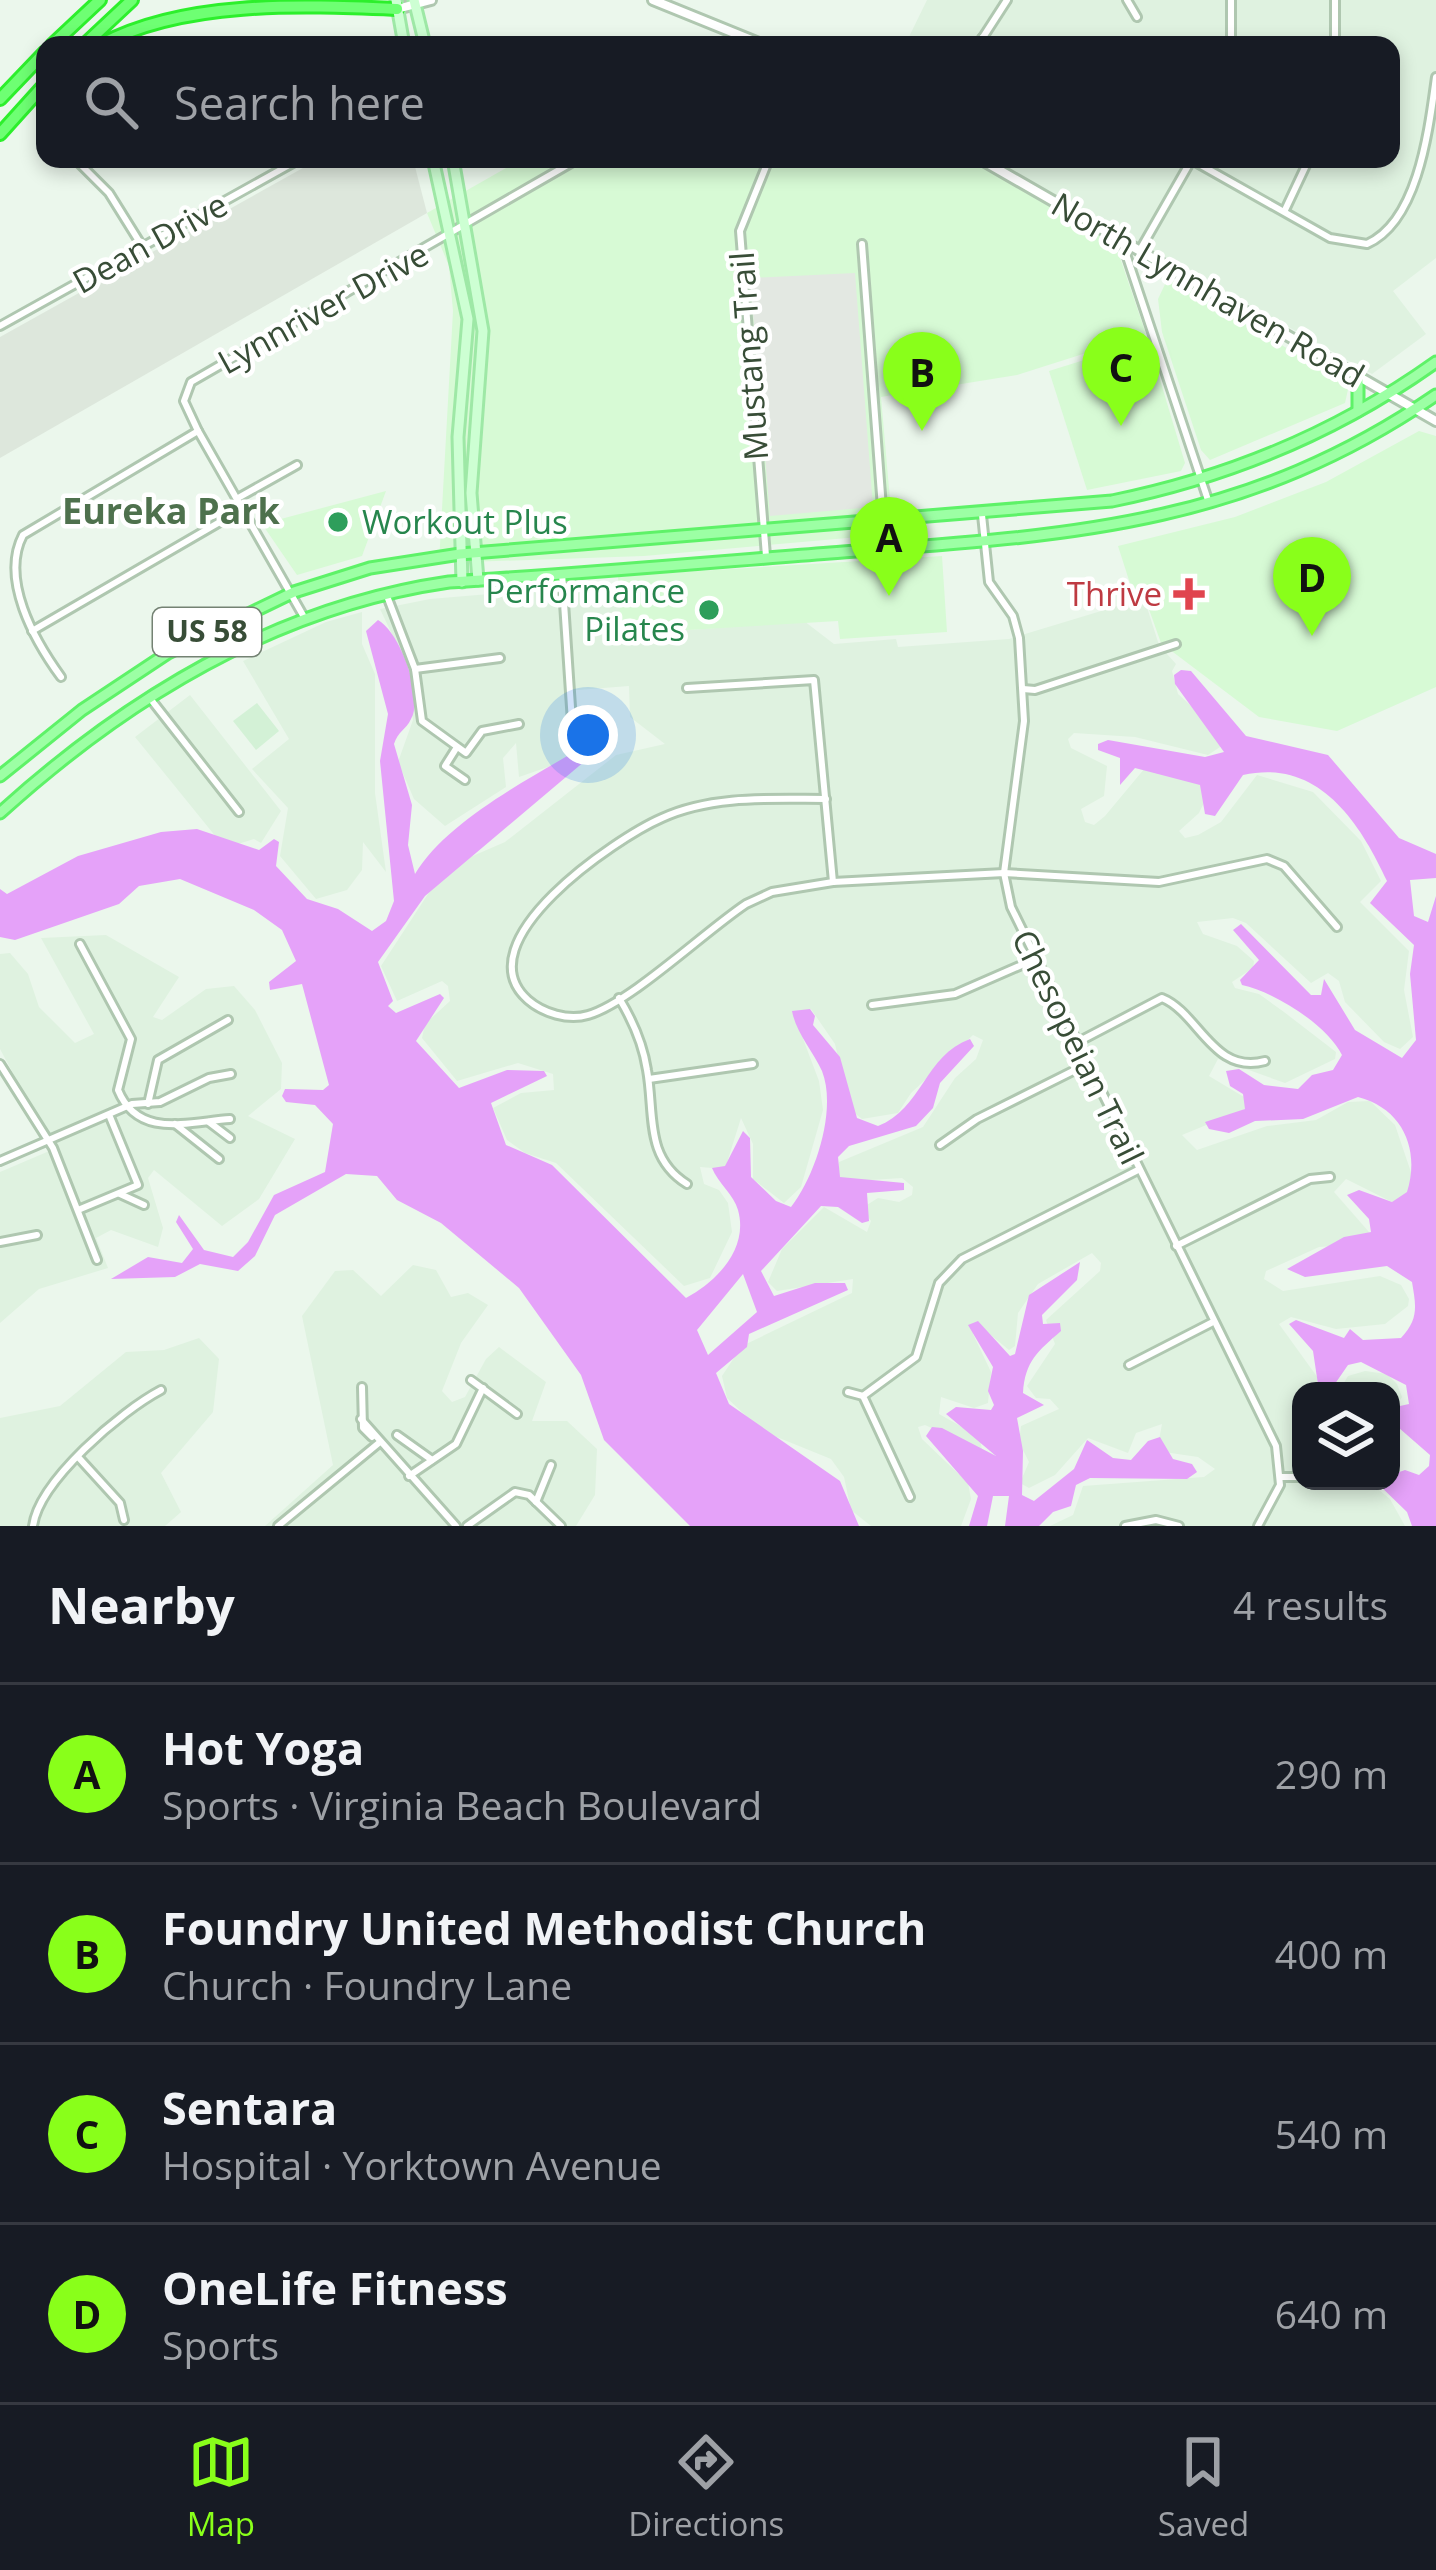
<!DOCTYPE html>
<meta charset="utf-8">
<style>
body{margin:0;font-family:"Open Sans",sans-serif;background:#20242c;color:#f1f3f6}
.controls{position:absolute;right:36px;bottom:36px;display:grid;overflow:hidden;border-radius:24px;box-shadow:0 6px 18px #0003}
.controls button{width:108px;height:108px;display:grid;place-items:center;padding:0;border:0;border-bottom:3px solid #363941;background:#171b24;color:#f1f3f6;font:60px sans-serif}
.you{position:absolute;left:588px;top:735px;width:42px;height:42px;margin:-30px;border:9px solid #fff;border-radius:50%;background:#1a73e8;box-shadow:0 0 0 18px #1a73e833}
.badge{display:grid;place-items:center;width:78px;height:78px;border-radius:50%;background:#89ff1a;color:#111;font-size:39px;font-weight:700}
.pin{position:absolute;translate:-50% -99px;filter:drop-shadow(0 3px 6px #0008)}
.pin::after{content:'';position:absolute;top:63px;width:42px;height:36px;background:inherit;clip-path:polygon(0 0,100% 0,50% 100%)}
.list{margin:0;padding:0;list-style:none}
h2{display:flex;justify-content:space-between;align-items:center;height:156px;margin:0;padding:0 48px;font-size:51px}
h2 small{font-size:39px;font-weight:400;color:#9ea1a6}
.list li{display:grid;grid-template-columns:78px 1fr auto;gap:36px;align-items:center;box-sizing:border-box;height:180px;padding:0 48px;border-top:3px solid #363941}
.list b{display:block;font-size:45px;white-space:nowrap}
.list p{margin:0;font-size:39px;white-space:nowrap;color:#9ea1a6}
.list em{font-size:39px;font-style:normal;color:#9ea1a6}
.icon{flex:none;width:66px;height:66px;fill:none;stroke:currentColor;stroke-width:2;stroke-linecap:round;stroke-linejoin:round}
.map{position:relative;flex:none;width:1436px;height:1526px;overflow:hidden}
.search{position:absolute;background:#171b24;box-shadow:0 6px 18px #0003;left:36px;right:36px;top:36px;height:132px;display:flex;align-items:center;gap:30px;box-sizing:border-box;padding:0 42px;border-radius:24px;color:#9ea1a6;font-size:45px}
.sheet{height:876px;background:#171b24}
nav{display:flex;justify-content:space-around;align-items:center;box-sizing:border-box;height:168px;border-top:3px solid #363941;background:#171b24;font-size:33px;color:#9ea1a6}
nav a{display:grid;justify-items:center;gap:6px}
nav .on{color:#89ff1a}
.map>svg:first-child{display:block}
</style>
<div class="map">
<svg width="1436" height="1526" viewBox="0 0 1436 1526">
<rect width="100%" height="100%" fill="#ebf7ec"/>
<g fill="#dff2e0">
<path d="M 927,0 L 1436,0 L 1436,258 L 1393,291 L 1426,334 L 1372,374 L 991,159 L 1391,159 L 1391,45 L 905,45 Z"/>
<path d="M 622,583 L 626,635 L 804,621 L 834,644 L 896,639 L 898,647 L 1009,639 L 1144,598 L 1159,645 L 1176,664 L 1172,671 L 1178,694 L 1220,732 L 1223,745 L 1208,755 L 1135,737 L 1074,733 L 1068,739 L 1071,748 L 1107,766 L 1104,796 L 1081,809 L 1085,822 L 1094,825 L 1105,816 L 1145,768 L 1195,779 L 1210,790 L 1199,813 L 1179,831 L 1185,838 L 1198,835 L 1221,822 L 1257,775 L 1313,792 L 1361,841 L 1381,881 L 1360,902 L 1409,951 L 1404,990 L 1413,1037 L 1400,1049 L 1384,1042 L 1345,1002 L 1339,981 L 1328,973 L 1311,983 L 1246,923 L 1233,918 L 1197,922 L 1203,934 L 1237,946 L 1254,961 L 1253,968 L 1232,982 L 1235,988 L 1259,994 L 1284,1012 L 1336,1052 L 1335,1059 L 1285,1083 L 1218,1059 L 1209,1076 L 1249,1100 L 1250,1107 L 1182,1135 L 1197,1150 L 1267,1126 L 1316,1120 L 1348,1102 L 1370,1101 L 1395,1125 L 1415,1184 L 1407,1196 L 1396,1204 L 1346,1179 L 1334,1192 L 1369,1232 L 1363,1244 L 1319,1247 L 1266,1271 L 1264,1279 L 1283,1291 L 1380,1276 L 1401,1285 L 1409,1299 L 1408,1306 L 1385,1324 L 1336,1329 L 1291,1317 L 1279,1324 L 1318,1378 L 1314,1391 L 1301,1391 L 1301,1481 L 1368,1481 L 1390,1499 L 1405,1526 L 1050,1526 L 1073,1515 L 1083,1486 L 1204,1477 L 1215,1469 L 1198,1457 L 1157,1451 L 1162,1424 L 1136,1433 L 1128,1453 L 1088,1438 L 1055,1475 L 1029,1488 L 1020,1483 L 1029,1462 L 1019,1442 L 1021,1426 L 1059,1409 L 1050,1399 L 1036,1398 L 1027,1386 L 1055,1344 L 1046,1320 L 1100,1271 L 1101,1263 L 1092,1253 L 1038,1284 L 1018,1313 L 1015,1346 L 1009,1350 L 976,1323 L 973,1334 L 991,1372 L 988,1403 L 974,1408 L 941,1397 L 939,1414 L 980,1437 L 982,1451 L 925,1425 L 918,1427 L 922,1439 L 968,1483 L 971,1499 L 961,1526 L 871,1526 L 851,1510 L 844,1477 L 831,1459 L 762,1431 L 727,1398 L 722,1376 L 742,1346 L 852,1293 L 853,1279 L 777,1291 L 768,1282 L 782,1249 L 824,1207 L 867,1232 L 871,1221 L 862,1208 L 878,1198 L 899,1202 L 912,1195 L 913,1187 L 902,1178 L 839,1182 L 839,1162 L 923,1127 L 955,1078 L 976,1059 L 983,1040 L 973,1035 L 911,1093 L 898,1113 L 862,1119 L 851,1110 L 835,1044 L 811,1009 L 794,1015 L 819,1081 L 823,1110 L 801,1187 L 784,1203 L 753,1179 L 753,1144 L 741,1118 L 725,1169 L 700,1167 L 704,1184 L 719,1190 L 728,1203 L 732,1232 L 710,1278 L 684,1286 L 556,1163 L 525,1153 L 507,1140 L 493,1108 L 521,1093 L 554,1090 L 553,1074 L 518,1063 L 457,1081 L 422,1038 L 425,1024 L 450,1001 L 448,986 L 442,981 L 397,1001 L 381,966 L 445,868 L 505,842 L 616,755 L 665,744 L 630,717 L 629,686 L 565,691 L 568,760 L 519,777 L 516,743 L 503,758 L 506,787 L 445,826 L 414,799 L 398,762 L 413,720 L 399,649 L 380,609 L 430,599 Z"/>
<path d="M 362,612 L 362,644 L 375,674 L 375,793 L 386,872 L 363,842 L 362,870 L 347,890 L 316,899 L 280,856 L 288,808 L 252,769 L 289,739 L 243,661 L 326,622 Z"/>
<path d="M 190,695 L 281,811 L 261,843 L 254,839 L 225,848 L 135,737 Z"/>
<path d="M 106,935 L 179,977 L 153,1017 L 162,1020 L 206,989 L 234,986 L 255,1010 L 282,1063 L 281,1089 L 248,1116 L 295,1139 L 259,1199 L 222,1226 L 154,1170 L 148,1178 L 163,1228 L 158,1247 L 111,1230 L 96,1238 L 108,1268 L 39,1289 L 0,1323 L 0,1172 L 54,1149 L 0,1049 L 0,954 L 10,953 L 28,974 L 39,1007 L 75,1043 L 94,1034 L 41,938 Z"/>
<path d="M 413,1265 L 436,1270 L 451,1297 L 468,1293 L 488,1305 L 461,1343 L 442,1391 L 452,1402 L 465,1397 L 486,1359 L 499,1347 L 546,1382 L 532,1421 L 567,1421 L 597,1449 L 595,1495 L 576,1526 L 265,1526 L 333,1465 L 302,1316 L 335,1271 L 353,1270 L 381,1296 Z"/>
<path d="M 199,1338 L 219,1359 L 213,1412 L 161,1473 L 181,1512 L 165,1526 L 0,1526 L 0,1418 L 60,1406 L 126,1352 L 164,1350 Z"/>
<path d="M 1365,1371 L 1387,1374 L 1397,1384 L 1402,1397 L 1398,1403 L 1391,1405 L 1391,1391 L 1339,1391 L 1348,1376 Z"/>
</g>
<g fill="#d7fad5">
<path d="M 522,159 L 968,159 L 1114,240 L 1146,334 L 1017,375 L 881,397 L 893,534 L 644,556 L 439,563 L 453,311 L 449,266 L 427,213 Z"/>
<path d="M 1168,278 L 1349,385 L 1345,403 L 1210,460 L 1201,450 L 1162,332 L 1158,299 Z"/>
<path d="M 1148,340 L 1185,463 L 1181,471 L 1087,490 L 1049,371 Z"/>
<path d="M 1419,431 L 1436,436 L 1436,687 L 1337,731 L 1259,717 L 1161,643 L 1145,598 L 1135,599 L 1118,546 L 1235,517 L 1326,482 Z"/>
<path d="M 386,491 L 362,556 L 297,575 L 262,524 Z"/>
<path d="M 942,556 L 947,632 L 840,639 L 838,621 L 621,634 L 618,576 Z"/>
</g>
<path fill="#dde7dc" d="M 319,159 L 413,159 L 427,213 L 0,458 L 0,337 Z"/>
<path fill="#d3f1d6" d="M 257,703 L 279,731 L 256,750 L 233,721 Z"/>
<path fill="#e3e8e2" d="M 855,273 L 873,507 L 770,516 L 750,278 Z"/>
<g fill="#e5a2f9" fill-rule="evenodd">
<path d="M 378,620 C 400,632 424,697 411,719 C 406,730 398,731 394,744 L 412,805 L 408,845 L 415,874 C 449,817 544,771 600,737 L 598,750 L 425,896 L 378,962 L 393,1001 L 388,1006 L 396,1013 L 440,994 L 444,998 L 416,1041 L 459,1088 L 507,1070 L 544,1071 L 547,1076 L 491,1103 L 506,1145 L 552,1165 L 686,1298 C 716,1282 749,1249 738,1210 C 734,1195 718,1183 712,1168 L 725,1166 L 743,1131 L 750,1138 L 751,1177 L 776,1201 L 791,1207 C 816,1175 837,1109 822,1071 C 813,1051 796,1033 792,1011 L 810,1009 L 815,1016 L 813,1025 L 840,1057 L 857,1118 L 878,1126 C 922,1109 925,1055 970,1039 L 974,1046 L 940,1083 L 933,1108 L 916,1126 L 849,1146 L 838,1157 L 840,1177 L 904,1183 L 904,1190 L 867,1193 L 869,1221 L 862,1223 L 838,1207 L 821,1206 L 761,1271 L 774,1296 L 815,1283 L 845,1283 L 848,1290 L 749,1334 L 747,1347 L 716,1373 L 729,1404 L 840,1481 L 859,1526 L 690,1526 L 604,1440 L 581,1375 L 519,1288 L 441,1223 L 397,1200 L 377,1176 L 346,1174 L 275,1215 L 255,1256 L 238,1271 L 200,1264 L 175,1277 L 111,1279 L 148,1257 L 182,1263 L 193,1249 L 176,1222 L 179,1215 L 204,1250 L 233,1257 L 248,1242 L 274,1195 L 325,1172 L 333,1124 L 315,1105 L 286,1102 L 282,1096 L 285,1089 L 323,1090 L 329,1085 L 302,984 L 270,990 L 269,982 L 296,961 L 282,930 L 254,910 L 180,879 L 139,886 L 119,904 L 15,940 L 0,937 L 0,889 L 7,894 L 78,856 L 161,832 L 197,829 L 259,850 L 274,839 L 279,842 L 276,866 L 307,899 L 338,909 L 372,931 L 386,921 L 394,901 L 380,761 L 388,714 L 366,631 ZM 743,1274 L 757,1312 L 708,1355 L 697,1330 Z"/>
<path d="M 1181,670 L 1191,671 L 1246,736 L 1328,755 L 1399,838 L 1436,854 L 1436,878 L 1410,880 L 1414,916 L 1428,922 L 1436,896 L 1436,1526 L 1412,1526 L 1407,1512 L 1375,1481 L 1391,1481 L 1391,1475 L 1405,1470 L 1419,1475 L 1429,1466 L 1430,1455 L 1391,1421 L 1391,1408 L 1409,1404 L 1406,1385 L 1361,1362 L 1348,1365 L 1330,1391 L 1319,1391 L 1313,1351 L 1289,1324 L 1296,1320 L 1344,1338 L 1350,1329 L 1363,1340 L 1401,1338 C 1419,1319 1416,1306 1412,1282 L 1387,1266 L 1305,1277 L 1287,1269 L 1344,1237 L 1371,1232 L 1369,1219 L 1347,1195 L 1359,1190 L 1392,1202 L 1407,1192 C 1420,1151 1404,1109 1358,1097 L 1303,1119 L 1255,1121 L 1229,1133 L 1209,1129 L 1205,1122 L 1245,1109 L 1243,1094 L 1230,1086 L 1226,1071 L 1239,1069 L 1264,1085 L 1298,1089 L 1312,1075 L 1333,1070 L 1342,1055 C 1327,1025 1275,992 1242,985 L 1240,980 L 1259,960 L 1233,930 L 1241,924 L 1311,995 L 1321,995 L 1324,979 L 1355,1030 L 1402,1058 L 1416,1040 L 1410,974 L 1414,945 L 1370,903 L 1387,881 C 1359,820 1317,758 1243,775 L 1215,816 L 1205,814 L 1200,785 L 1135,768 L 1120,785 L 1120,758 L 1098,750 L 1098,744 L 1108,740 L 1205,757 L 1224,752 L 1175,684 L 1174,675 Z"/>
<path d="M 1080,1262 L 1077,1280 L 1042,1315 L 1043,1324 L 1060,1323 L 1061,1331 C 1038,1351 1025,1361 1023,1393 L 1044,1405 L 1017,1418 L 1023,1451 L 1022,1495 L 1034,1501 L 1074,1469 L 1087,1440 L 1113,1458 L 1131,1460 L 1148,1441 L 1160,1437 L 1173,1459 L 1192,1464 L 1197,1472 L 1187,1479 L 1090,1478 L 1076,1485 L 1071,1506 L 1053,1512 L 1039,1526 L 1005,1526 L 1009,1496 L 993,1496 L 987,1526 L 969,1526 L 978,1496 L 926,1436 L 932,1427 L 942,1428 L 996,1456 L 946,1414 L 956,1407 L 991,1410 L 994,1405 L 988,1391 L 993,1367 L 968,1325 L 978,1321 L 1010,1356 L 1015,1354 L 1029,1295 Z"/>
</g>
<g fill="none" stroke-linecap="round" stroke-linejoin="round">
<g stroke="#afc7b0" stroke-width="12">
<g id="minor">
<path d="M 1127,0 L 1137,17"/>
<path d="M 1335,0 L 1335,45"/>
<path d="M 982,38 L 994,45"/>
<path d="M 978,45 L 1007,0"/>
<path d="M 1231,45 L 1231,0"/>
<path d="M 75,159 L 109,193 L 142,246"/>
<path d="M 1190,159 L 1330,238 L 1367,244 C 1419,221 1429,127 1436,77"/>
<path d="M 1285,210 L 1309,159"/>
<path d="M 1122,242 L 1209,503"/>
<path d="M 862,244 L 883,521"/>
<path d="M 1140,250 L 1192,159"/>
<path d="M 0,326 L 300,159"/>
<path d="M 198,431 L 304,617"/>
<path d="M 238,498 L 297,465"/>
<path d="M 982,515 L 989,582 L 1013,616 L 1019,638 L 1024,721 L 1004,873 L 1011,907 L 1276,1446 L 1280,1485 L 1258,1526"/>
<path d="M 766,556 L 740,231 L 769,159"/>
<path d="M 562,573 L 572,722"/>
<path d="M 387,596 L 415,669 L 422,721 L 466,753 L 482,731 L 519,724"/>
<path d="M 32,631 L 244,508"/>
<path d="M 415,669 L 500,658"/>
<path d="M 61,677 C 34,640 0,579 23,535 L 198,431 L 184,401 L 191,382 L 578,159"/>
<path d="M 687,688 L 814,680 L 833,882"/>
<path d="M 1023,689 L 1035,690 L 1176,644"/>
<path d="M 149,697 L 239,812"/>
<path d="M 457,747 L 445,766 L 465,780"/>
<path d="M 826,799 C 772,799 712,795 662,818 C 616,838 462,942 528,1000 C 543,1013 568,1021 588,1015 C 630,1003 704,932 746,904 L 772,892 L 833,882 L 1004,873 L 1159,882 L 1267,859 L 1284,866 L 1337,927"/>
<path d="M 80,944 L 131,1039 L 118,1090 C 138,1139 188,1122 230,1119"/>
<path d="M 619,998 C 633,1021 643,1044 647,1070 C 655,1114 644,1157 687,1184"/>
<path d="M 872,1005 L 955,994 L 1033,960"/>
<path d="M 1076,1043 L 1162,998 C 1199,1013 1213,1075 1265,1061"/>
<path d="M 0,1064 L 53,1148 L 97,1260"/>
<path d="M 649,1079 L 753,1064"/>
<path d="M 148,1104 L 158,1060 L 228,1020"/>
<path d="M 209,1122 L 230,1138"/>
<path d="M 175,1124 L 219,1159"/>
<path d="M 940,1145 L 977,1119 L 1087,1064"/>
<path d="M 0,1161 L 132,1104 L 160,1102 L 209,1078 L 231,1074"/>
<path d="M 120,1194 L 144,1205"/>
<path d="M 78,1210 L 138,1185 L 110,1117"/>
<path d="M 0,1242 L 37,1235"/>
<path d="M 1176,1246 L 1310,1179 L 1330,1177"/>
<path d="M 1129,1365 L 1211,1323"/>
<path d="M 471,1380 L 517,1414"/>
<path d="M 362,1387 L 363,1428 L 372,1437"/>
<path d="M 848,1392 L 863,1396"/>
<path d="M 361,1419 L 456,1526"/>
<path d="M 397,1435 L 432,1460"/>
<path d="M 79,1458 L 120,1503 L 124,1520"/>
<path d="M 409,1476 L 456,1444 L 483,1388"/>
<path d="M 1282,1477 L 1301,1477"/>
<path d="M 910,1497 L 863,1396 L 916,1357 L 939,1283 L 962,1259 L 1138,1170"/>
<path d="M 536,1502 L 551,1465"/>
<path d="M 33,1526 C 39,1481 121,1411 161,1390"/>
<path d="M 278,1526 L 380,1442"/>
<path d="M 467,1526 L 515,1492 L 529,1495 L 561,1526"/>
<path d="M 1125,1526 L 1156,1520 L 1179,1526"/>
</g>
</g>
<g stroke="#afc7b0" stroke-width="14">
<g id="tertiary">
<path d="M 653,0 L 764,45"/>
<path d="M 397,9 L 431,0"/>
<path d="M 980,159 L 1436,421"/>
</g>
</g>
<g stroke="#9ee8a6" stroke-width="15">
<g id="secondary">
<path d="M 396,0 L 404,45"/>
<path d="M 414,0 L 425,45"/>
<path d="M 433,159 L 468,319 L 458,437 L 462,582"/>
<path d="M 453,159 L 483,331 L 471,493 L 478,580"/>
</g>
</g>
<g stroke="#5ef268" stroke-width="15">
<g id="primary">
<path d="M 1358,411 L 1358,376"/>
<path d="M 0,776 L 82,710 L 168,653 L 294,592 L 370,568 L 460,554 L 1112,501 C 1230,477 1338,432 1436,362"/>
<path d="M 0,813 C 128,697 276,607 449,582 C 576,574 703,563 830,553 C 1058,536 1239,530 1436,395"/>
</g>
</g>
<g stroke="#2def2c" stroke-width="16">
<g id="motorway">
<path d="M 52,45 L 100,0"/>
<path d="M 84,45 L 132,0"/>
<path d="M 100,45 C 183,0 300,5 397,9"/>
<path d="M 0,99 L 45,52"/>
<path d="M 0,134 L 45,84"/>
</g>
</g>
<use href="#minor" stroke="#fff" stroke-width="6"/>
<use href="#tertiary" stroke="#fff" stroke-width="8"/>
<use href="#secondary" stroke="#cdffd3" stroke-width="9"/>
<use href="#primary" stroke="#9cffa4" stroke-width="9"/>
<use href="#motorway" stroke="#6eff73" stroke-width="10"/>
</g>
<g fill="#2e9e5b" stroke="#fff" stroke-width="4.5">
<circle cx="338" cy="522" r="12"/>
<circle cx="709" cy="610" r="12"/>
</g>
<path fill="#e0444e" stroke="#fff" stroke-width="4.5" d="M1183 576h12v12h12v12h-12v12h-12v-12h-12v-12h12z"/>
<g text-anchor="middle" stroke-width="9" stroke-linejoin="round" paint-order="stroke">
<rect fill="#fff" stroke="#748273" stroke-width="3" x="153" y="608" width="108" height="48" rx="9"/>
<g font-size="30" font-weight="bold" fill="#384d37">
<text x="207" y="642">US 58</text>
</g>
<g font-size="33" fill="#384d37" stroke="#fff">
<text transform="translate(150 243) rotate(-29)" y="12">Dean Drive</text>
<text transform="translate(1208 290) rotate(30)" y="12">North Lynnhaven Road</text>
<text transform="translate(323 308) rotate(-29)" y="12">Lynnriver Drive</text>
<text transform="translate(749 356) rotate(-94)" y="12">Mustang Trail</text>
<text transform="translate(1078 1047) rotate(64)" y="12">Chesopeian Trail</text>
</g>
<g font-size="33" fill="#27864d" stroke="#fff" text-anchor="start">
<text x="362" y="534">Workout Plus</text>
<text x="685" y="603" text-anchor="end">Performance<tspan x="685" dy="38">Pilates</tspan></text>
</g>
<g font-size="33" fill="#be3a42" stroke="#fff" text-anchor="end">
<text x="1162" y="606">Thrive</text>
</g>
<g font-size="36" font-weight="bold" fill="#4e714d" stroke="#fff">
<text x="171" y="524">Eureka Park</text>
</g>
</g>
</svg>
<div class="controls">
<button><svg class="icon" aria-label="layers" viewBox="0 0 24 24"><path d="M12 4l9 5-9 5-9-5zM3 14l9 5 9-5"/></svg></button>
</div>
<div class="you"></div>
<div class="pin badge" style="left:889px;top:596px">A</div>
<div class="pin badge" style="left:922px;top:431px">B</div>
<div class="pin badge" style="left:1121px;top:426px">C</div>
<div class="pin badge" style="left:1312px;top:636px">D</div>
<div class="search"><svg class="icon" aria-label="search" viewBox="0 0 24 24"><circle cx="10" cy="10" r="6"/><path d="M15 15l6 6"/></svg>Search here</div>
</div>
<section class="sheet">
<h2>Nearby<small>4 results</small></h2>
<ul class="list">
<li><span class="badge">A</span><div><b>Hot Yoga</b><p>Sports · Virginia Beach Boulevard</p></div><em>290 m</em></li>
<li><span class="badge">B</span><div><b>Foundry United Methodist Church</b><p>Church · Foundry Lane</p></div><em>400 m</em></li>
<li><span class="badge">C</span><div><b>Sentara</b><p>Hospital · Yorktown Avenue</p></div><em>540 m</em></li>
<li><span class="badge">D</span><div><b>OneLife Fitness</b><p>Sports</p></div><em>640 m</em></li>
</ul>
</section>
<nav>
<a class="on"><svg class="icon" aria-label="map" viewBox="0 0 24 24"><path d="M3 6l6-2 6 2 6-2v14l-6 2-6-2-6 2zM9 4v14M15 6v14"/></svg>Map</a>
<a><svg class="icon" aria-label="directions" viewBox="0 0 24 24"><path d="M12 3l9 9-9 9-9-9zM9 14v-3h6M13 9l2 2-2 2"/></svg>Directions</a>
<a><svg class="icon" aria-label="saved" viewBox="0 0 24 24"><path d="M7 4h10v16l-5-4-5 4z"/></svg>Saved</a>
</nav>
